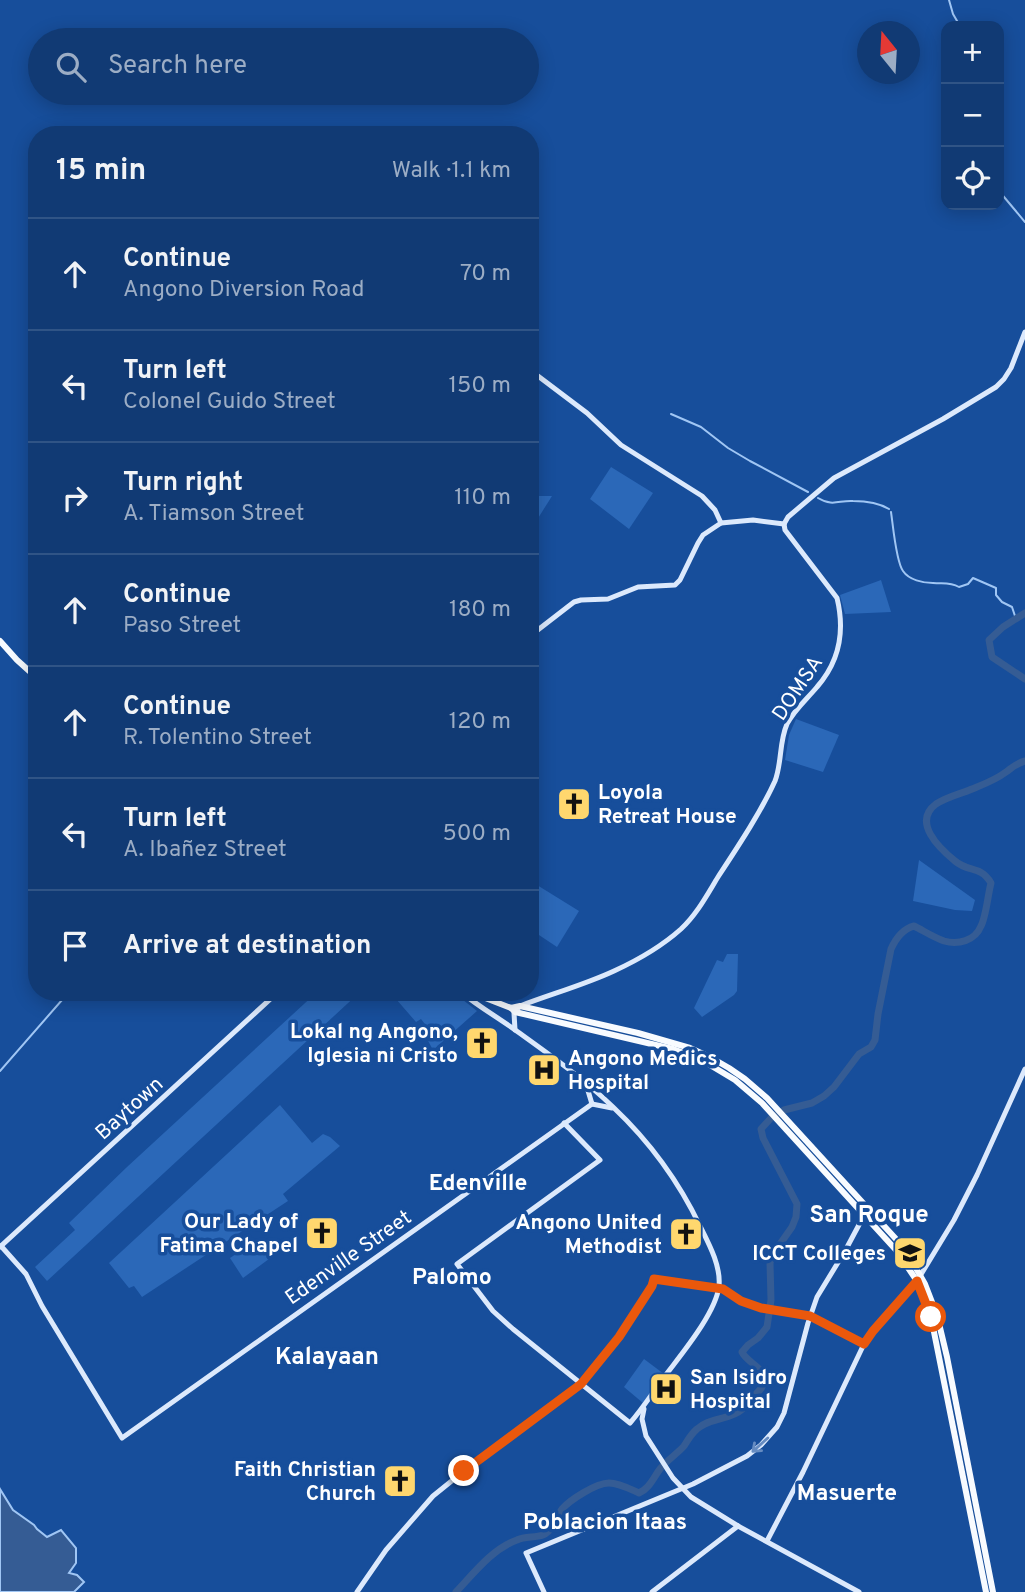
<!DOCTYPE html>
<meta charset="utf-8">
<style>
body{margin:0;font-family:Overpass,sans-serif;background:#1e457c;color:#f1f3f6}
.controls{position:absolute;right:21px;top:21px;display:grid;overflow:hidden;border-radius:14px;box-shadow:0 4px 18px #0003}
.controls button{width:63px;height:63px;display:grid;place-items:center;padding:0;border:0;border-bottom:2px solid #305486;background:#113a74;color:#f1f3f6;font:35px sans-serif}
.compass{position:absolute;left:857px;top:21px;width:63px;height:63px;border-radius:50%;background:#113a74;box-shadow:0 4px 18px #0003;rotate:342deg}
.stop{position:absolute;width:21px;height:21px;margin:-16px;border:5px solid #ea580c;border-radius:50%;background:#fff}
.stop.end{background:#ea580c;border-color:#fff;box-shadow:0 2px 7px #0008}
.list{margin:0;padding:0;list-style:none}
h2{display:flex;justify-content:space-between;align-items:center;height:91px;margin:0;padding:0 28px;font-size:30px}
h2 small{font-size:23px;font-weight:400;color:#9cadc5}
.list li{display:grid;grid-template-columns:46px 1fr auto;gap:21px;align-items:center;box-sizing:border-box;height:112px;padding:0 28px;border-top:2px solid #305486}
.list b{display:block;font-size:26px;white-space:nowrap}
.list p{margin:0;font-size:23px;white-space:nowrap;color:#9cadc5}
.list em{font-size:23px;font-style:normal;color:#9cadc5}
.icon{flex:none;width:38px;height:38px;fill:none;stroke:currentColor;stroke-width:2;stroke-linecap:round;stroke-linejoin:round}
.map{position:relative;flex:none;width:1025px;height:1592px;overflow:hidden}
.search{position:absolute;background:#113a74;box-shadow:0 4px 18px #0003;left:28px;top:28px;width:511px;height:77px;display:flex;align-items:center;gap:18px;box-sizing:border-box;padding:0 24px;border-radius:38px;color:#9cadc5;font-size:26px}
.panel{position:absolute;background:#113a74;box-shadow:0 4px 18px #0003;left:28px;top:126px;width:511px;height:875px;border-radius:28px}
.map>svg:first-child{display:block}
</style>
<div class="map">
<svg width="1025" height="1592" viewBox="0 0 1025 1592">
<rect width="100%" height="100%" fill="#174e9b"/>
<g fill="#2b68b8">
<path d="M 611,467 L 653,493 L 629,529 L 590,499 Z"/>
<path d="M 530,496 L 552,496 L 530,531 Z"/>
<path d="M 881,580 L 891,612 L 845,614 L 840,595 Z"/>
<path d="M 796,719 L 839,735 L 823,772 L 785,760 L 789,735 Z"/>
<path d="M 919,860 L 975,900 L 972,911 L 955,910 L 913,901 Z"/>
<path d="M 537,885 L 579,911 L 557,947 L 530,929 L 530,897 Z"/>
<path d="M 727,954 L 738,954 L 737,991 L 734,995 L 702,1017 L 694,1008 L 717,960 L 723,962 Z"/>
<path d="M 317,992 L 360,992 L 47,1281 L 35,1267 L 75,1230 L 69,1223 L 127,1167 Z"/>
<path d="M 402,992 L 453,992 L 477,1011 L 433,1050 L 426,1037 L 431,1032 L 421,1019 L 416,1022 L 396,999 Z"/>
<path d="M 280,1105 L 312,1143 L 323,1134 L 330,1137 L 340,1146 L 283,1194 L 288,1201 L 142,1297 L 134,1286 L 129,1288 L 109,1263 Z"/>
<path d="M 260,1238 L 273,1256 L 243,1278 L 230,1258 Z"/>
<path d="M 644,1359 L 664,1374 L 643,1403 L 624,1387 Z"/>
</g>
<path fill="#355c94" stroke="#a0c6f4" stroke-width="2" d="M 0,1489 L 13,1510 L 34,1525 L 37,1529 L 47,1537 L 61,1530 L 76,1548 L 76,1563 L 69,1573 L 77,1575 L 84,1582 L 74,1592 L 0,1592 Z"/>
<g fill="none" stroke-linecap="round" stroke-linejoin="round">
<g stroke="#a0c6f4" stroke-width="2">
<path d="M 949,0 L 953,14 L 960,26"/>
<path d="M 999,191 L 1025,222"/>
<path d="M 671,414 L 701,427 L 728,448 L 750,461 L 808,492"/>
<path d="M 818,498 C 833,507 839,500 853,501 C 865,501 879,503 889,509"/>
<path d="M 891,512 C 893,525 896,562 903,571 C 909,580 923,583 933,583 C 943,584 950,582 959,587 L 968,584 L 973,578 L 996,588 L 996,595 L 1002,602 L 1012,607 L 1016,619"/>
<path d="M 0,1071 L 69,992"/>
</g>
<g stroke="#355c94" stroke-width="7">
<path d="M 1025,613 L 1003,627 L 989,640 L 992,657 L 1025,679"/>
<path d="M 456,1592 C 474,1573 492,1549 517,1540 C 525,1536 535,1538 543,1535 C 553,1531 556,1517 562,1509 C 570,1500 596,1483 609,1483 C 619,1483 630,1489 639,1493 C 650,1488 653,1478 660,1469 C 667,1460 677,1454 684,1446 C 688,1440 691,1434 697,1429 C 707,1420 720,1420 732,1415 C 743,1411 749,1403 756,1394 C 760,1390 764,1386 764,1381 C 765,1367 747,1363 742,1352 L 748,1345 L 758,1338 L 767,1327 L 771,1300 L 770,1263 L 773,1254 L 792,1227 L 796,1217 L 797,1204 L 763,1138 L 761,1129 L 772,1117 L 784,1110 L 812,1103 L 824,1096 L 834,1087 L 859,1054 L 871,1047 L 875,1040 L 878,1014 L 891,949 C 896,938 903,929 914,926 C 924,931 933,937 944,941 C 958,945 975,941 981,926 C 986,917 988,894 991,883 C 980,865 969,873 955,861 C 939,848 912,822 936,804 C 948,796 964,793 977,787 C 987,783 998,778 1006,772 C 1013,767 1017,763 1025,761"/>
</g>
<g stroke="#dce9fc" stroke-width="5">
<path d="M 530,370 L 587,413 L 621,445 L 702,496 L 715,510 L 721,523"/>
<path d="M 784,524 L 788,517 L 834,478 L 943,419 L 996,387 L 1004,379 L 1011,368 L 1025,332"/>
<path d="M 530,636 L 574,602 L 581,600 L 608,599 L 638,587 L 675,585 L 680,580 L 698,543 L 703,535 L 721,523 L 753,520 L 784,524"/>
<path d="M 461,992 C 479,1007 499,1018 518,1032 C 550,1055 584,1079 613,1107 C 649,1141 679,1182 700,1226 C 709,1244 721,1266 719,1286 C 716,1312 684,1351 668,1372 C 655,1389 644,1407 630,1423 L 513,1329 L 493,1311 L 457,1264 L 600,1160 L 564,1123"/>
<path d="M 515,1030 L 514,1013 L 520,1006 C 551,994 584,985 614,971 C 638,960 662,946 681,929 C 697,914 707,895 718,877 C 737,848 761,812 775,781 C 782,763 779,742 787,724 C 794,710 807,699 817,687 C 839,662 845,631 837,598 L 785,530 L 784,524"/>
<path d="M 586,1084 L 592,1104"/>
<path d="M 1,1246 L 26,1274 L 42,1306 L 122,1438 L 592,1104 L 612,1108"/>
<path d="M 0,1247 L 278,992"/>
<path d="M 644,1409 L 642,1419 L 646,1436 L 673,1478 L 691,1497 L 738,1526 L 859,1592"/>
<path d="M 767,1541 L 803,1472 L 864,1344 L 873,1330 L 917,1281 L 954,1220 L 977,1175 L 1025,1069"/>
<path d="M 357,1592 L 386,1550 L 433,1496 L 464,1471 L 581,1384 L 619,1337 L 652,1286 L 654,1279 L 723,1289 L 741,1301 L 761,1308 L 810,1316 L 864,1344"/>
<path d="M 544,1592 L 526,1553 L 693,1484 L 747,1456 L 761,1445 L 777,1427 L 784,1413 L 808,1323 L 817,1297 L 845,1251 L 868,1208"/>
<path d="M 652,1592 L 738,1526"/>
</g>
<g stroke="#f8fbff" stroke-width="6">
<path d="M 0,641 L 17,660 L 37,678"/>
<path d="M 470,992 L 511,1008 L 520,1006 L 638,1033 L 690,1048 L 710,1057 L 729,1068 L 745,1079 L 767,1098 L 896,1239 L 913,1263 L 925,1284 L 937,1315 L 947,1357 L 993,1592"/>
<path d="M 511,1008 L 515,1012 L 673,1049 L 700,1059 L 735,1080 L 762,1103 L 896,1250 L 917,1281 L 931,1317 L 986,1592"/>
</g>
</g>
<defs><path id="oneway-shaft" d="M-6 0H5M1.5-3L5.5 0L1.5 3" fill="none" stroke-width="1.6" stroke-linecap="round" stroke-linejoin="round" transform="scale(1.75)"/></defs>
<use stroke="#668cc2" href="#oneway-shaft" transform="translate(760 1445) rotate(138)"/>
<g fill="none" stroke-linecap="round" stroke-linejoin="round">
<path stroke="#ea580c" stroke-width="9" d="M 464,1471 L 581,1384 L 619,1337 L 652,1286 L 654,1279 L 723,1289 L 741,1301 L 761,1308 L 810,1316 L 864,1344 L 873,1331 L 917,1281 L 931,1317"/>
</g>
<defs>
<g id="church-square" transform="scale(1.75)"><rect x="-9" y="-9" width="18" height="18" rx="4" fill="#ffd76e" stroke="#174e9b"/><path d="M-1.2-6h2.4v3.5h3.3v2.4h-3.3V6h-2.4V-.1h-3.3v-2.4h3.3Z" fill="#111"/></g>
<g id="hospital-square" transform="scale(1.75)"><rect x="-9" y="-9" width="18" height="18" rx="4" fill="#ffd76e" stroke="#174e9b"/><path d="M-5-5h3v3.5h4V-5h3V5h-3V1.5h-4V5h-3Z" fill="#111"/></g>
<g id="university-square" transform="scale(1.75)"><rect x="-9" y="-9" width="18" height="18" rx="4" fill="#ffd76e" stroke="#174e9b"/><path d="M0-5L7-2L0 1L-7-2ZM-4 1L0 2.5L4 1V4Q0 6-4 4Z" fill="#111"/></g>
</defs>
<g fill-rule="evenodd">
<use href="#church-square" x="574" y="804"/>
<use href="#church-square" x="482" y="1043"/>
<use href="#hospital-square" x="544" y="1070"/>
<use href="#church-square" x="322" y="1233"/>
<use href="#church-square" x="686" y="1234"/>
<use href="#university-square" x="910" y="1253"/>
<use href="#hospital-square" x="666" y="1389"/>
<use href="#church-square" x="400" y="1481"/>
</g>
<g text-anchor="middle" stroke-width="7" stroke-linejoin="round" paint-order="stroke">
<g font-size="21" fill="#fff" stroke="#174e9b">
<text transform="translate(797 688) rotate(-56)" y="7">DOMSA</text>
<text transform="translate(129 1108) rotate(-42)" y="7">Baytown</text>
<text transform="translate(348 1257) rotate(-35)" y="7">Edenville Street</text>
</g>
<g font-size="21" font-weight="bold" fill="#fff" stroke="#174e9b" text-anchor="end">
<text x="598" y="799" text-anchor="start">Loyola<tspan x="598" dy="24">Retreat House</tspan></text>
<text x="458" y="1038">Lokal ng Angono,<tspan x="458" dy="24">Iglesia ni Cristo</tspan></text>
<text x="568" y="1065" text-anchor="start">Angono Medics<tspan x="568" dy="24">Hospital</tspan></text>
<text x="298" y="1228">Our Lady of<tspan x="298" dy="24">Fatima Chapel</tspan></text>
<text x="662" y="1229">Angono United<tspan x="662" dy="24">Methodist</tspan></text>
<text x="886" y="1260">ICCT Colleges</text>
<text x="690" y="1384" text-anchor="start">San Isidro<tspan x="690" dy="24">Hospital</tspan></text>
<text x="376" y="1476">Faith Christian<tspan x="376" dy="24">Church</tspan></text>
</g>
<g font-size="23" font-weight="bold" fill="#fff" stroke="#174e9b">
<text x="478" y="1190">Edenville</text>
<text x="452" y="1284">Palomo</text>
<text x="847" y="1500">Masuerte</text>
<text x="605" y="1529">Poblacion Itaas</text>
</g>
<g font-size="24" font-weight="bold" fill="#fff" stroke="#174e9b">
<text x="869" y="1222">San Roque</text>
<text x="327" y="1364">Kalayaan</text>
</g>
</g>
</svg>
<div class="controls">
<button>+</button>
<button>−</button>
<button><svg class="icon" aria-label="locate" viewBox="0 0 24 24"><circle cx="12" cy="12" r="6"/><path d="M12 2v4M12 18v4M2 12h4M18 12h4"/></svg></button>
</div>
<svg class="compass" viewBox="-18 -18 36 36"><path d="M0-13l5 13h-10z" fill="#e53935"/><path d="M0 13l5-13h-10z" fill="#9cadc5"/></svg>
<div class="stop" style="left:931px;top:1317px"></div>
<div class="stop end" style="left:464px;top:1471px"></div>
<div class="search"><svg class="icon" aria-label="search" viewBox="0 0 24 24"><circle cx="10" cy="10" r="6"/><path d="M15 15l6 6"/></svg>Search here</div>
<section class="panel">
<h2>15 min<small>Walk · 1.1 km</small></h2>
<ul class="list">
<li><svg class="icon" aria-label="ahead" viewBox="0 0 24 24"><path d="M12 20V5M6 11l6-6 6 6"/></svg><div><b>Continue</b><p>Angono Diversion Road</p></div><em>70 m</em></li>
<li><svg class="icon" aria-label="left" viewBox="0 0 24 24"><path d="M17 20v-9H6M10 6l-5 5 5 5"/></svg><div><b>Turn left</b><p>Colonel Guido Street</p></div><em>150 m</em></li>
<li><svg class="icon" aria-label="right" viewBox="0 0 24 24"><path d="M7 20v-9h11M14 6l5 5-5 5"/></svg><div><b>Turn right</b><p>A. Tiamson Street</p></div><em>110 m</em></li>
<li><svg class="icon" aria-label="ahead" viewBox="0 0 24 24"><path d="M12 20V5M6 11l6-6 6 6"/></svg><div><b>Continue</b><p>Paso Street</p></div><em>180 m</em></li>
<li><svg class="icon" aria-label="ahead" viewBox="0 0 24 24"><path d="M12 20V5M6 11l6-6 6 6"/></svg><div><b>Continue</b><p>R. Tolentino Street</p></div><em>120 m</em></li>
<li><svg class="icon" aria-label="left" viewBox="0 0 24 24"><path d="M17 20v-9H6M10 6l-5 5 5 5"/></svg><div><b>Turn left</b><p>A. Ibañez Street</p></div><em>500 m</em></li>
<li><svg class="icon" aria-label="arrive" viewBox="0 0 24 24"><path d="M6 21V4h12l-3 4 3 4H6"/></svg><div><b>Arrive at destination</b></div></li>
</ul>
</section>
</div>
